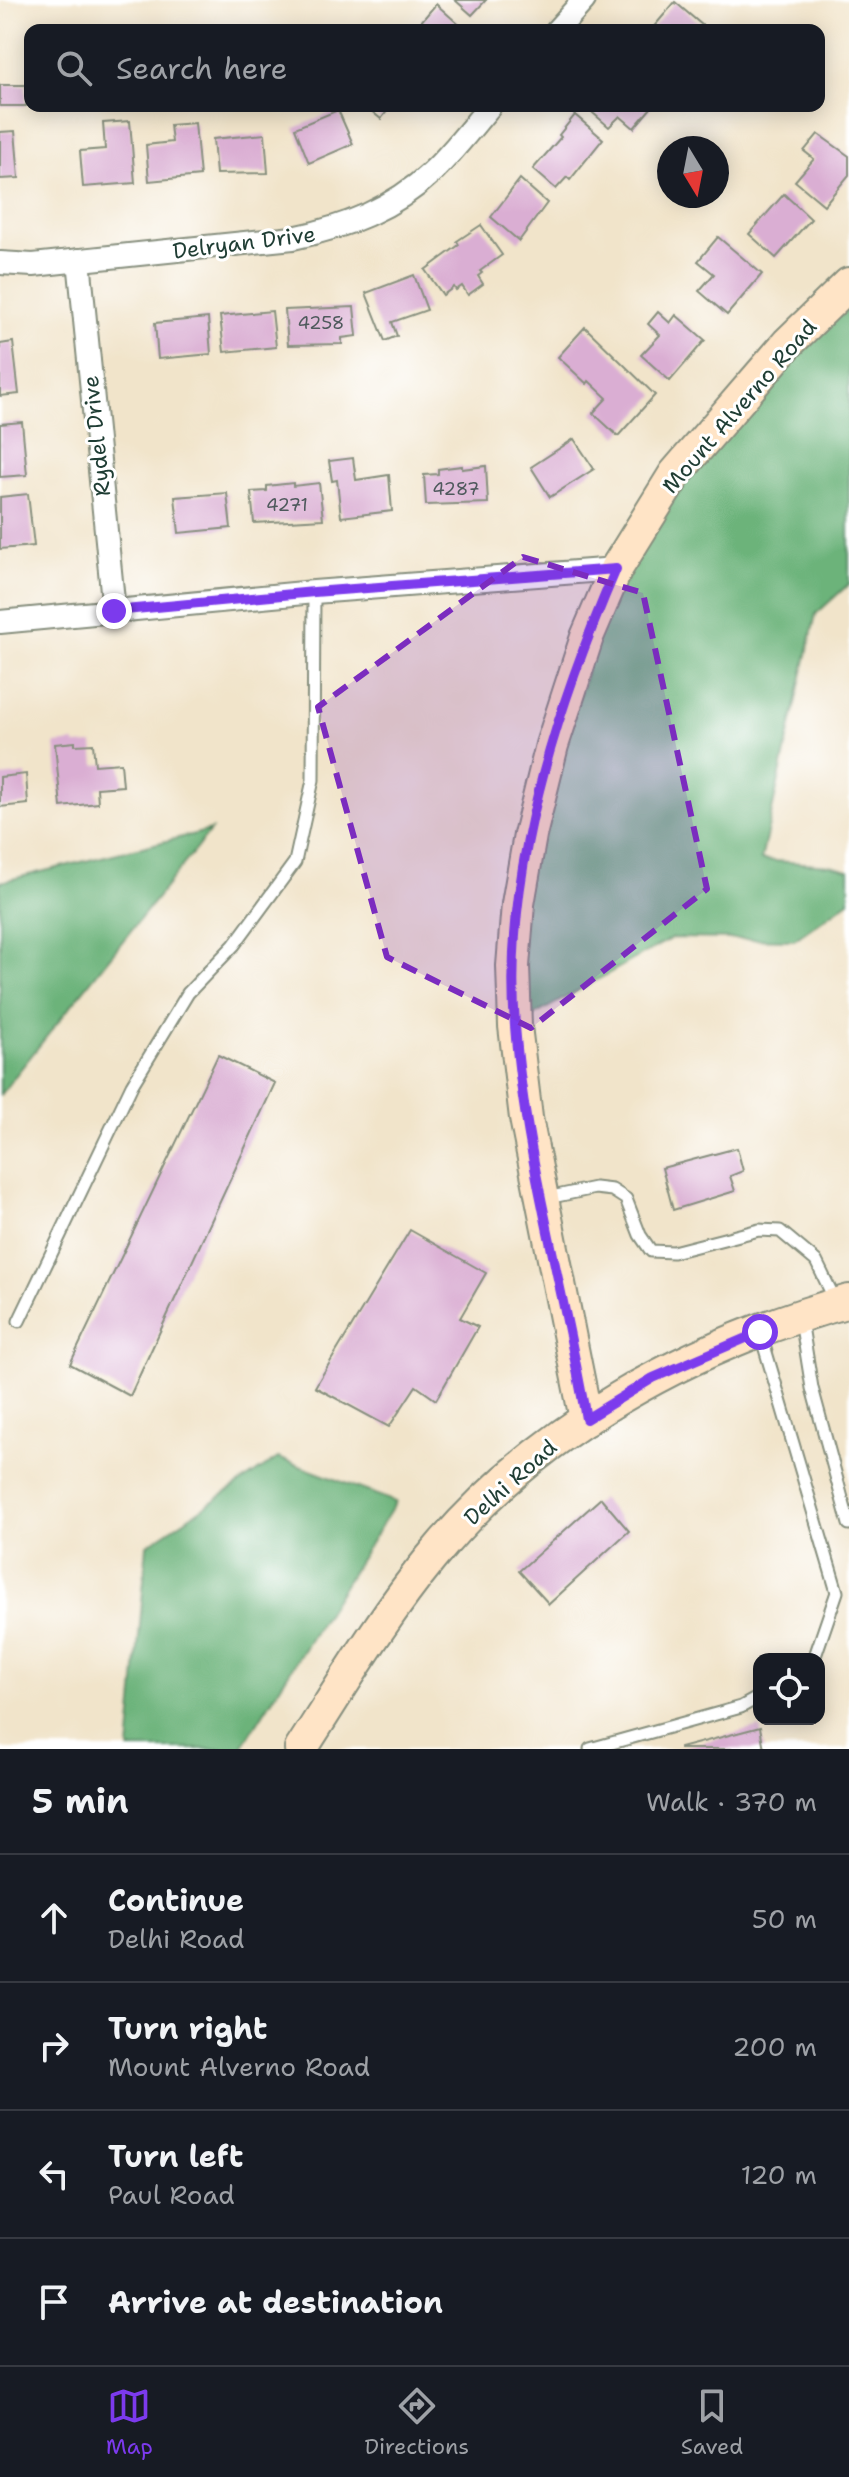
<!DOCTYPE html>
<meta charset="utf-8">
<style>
body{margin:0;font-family:"Shantell Sans",sans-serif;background:#242831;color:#f1f3f6}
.controls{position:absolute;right:24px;bottom:24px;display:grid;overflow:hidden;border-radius:16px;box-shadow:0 4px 20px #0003}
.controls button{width:72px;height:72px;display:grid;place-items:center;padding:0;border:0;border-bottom:2px solid #363941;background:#171b24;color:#f1f3f6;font:40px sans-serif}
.compass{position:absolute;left:657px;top:136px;width:72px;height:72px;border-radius:50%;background:#171b24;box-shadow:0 4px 20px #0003;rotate:170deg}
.stop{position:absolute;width:24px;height:24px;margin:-18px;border:6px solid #7c3aed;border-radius:50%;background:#fff}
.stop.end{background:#7c3aed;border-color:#fff;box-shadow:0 2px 8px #0008}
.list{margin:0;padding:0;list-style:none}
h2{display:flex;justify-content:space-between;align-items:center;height:104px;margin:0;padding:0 32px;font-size:34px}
h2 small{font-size:26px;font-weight:400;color:#9ea1a6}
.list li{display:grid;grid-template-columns:52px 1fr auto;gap:24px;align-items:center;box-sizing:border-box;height:128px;padding:0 32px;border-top:2px solid #363941}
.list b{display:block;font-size:30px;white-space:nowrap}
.list p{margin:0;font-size:26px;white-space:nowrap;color:#9ea1a6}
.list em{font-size:26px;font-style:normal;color:#9ea1a6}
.icon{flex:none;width:44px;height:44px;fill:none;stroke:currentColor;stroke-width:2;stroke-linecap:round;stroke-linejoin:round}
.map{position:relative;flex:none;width:849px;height:1749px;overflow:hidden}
.search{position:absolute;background:#171b24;box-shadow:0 4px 20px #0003;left:24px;right:24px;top:24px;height:88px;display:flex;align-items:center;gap:20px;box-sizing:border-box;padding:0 28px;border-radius:16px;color:#9ea1a6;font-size:30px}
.sheet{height:616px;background:#171b24}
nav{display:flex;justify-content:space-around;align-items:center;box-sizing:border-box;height:112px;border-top:2px solid #363941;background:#171b24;font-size:22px;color:#9ea1a6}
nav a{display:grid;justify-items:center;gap:4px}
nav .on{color:#7c3aed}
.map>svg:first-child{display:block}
</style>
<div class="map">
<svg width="849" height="1749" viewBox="0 0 849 1749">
<rect width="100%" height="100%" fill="#fff"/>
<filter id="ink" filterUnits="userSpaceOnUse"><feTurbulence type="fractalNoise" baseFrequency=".0125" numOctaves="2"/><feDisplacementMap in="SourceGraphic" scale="16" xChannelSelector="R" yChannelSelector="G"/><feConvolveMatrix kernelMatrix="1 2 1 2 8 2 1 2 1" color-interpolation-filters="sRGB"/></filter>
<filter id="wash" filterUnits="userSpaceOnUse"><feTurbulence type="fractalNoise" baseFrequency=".006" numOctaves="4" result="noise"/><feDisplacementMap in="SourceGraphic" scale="32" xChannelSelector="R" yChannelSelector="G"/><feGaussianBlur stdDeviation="1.8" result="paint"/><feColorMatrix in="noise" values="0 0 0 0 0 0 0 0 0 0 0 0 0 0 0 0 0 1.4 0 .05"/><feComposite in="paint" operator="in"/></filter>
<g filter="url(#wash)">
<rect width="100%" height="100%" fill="#f1e4ca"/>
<g fill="#6cb37a" stroke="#467857" stroke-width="2">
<path d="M 849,284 L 849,584 L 816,614 L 761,860 L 830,865 L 849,870 L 849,901 L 794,940 L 672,938 L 515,1026 L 518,904 L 616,569 Z"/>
<path d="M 211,830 L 0,1095 L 0,882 Z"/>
<path d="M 278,1458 L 396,1502 L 241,1749 L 129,1749 L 147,1545 Z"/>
</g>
<g id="blocks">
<g fill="#daaed3">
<path d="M 455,0 L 486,0 L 472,15 Z"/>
<path d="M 675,2 L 703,26 L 700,30 L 651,30 Z"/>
<path d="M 436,4 L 465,30 L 414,30 Z"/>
<rect x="0" y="85" width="26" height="21"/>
<path d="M 365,106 L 391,106 L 381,119 Z"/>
<path d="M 585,106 L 649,106 L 651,108 L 634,128 L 620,116 L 609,127 Z"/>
<path d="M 338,110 L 353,144 L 309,163 L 295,128 Z"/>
<path d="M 575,115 L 603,139 L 570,180 L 567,177 L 556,189 L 533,169 L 561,137 L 559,135 Z"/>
<path d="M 130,121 L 135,183 L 83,187 L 80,151 L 105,149 L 103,123 Z"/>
<path d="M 195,123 L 200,176 L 149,181 L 146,145 L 172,142 L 170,125 Z"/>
<path d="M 15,131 L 19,178 L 0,179 L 0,132 Z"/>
<path d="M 265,134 L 268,173 L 216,174 L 213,139 Z"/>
<path d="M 818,134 L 849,156 L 849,175 L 824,205 L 795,181 L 814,159 L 804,151 Z"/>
<path d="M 520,179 L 547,203 L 519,241 L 491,217 Z"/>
<path d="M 784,194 L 811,219 L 776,258 L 749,234 Z"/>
<path d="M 481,225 L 502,255 L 480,271 L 482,273 L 478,276 L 483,284 L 468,295 L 462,286 L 456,290 L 454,287 L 443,295 L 425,270 L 459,245 L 457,241 Z"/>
<path d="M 718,237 L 762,274 L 727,315 L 699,291 L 714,274 L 698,261 Z"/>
<path d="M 414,275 L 427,310 L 392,322 L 397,336 L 385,341 L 366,293 Z"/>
<path d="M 354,307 L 357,336 L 342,338 L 342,344 L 288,345 L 285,310 Z"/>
<path d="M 272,311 L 276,347 L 224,352 L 220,316 Z"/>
<path d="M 658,312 L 670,323 L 676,315 L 705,340 L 670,381 L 641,355 L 660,335 L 648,324 Z"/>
<path d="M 208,318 L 211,354 L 158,359 L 155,323 Z"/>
<path d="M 585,327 L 655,395 L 618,436 L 593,413 L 607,398 L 589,381 L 587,384 L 558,357 Z"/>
<path d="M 13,342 L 19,394 L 0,396 L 0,344 Z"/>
<path d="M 22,422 L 27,475 L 0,477 L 0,424 Z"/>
<path d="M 574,439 L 594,469 L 550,497 L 531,467 Z"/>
<path d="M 353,458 L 356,480 L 389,475 L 392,511 L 341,517 L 337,480 L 332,481 L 329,461 Z"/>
<path d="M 462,466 L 462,469 L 486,466 L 488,503 L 426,505 L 424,475 L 438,474 L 438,469 Z"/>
<path d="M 293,483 L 293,486 L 319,483 L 323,519 L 254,523 L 251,492 L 267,491 L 267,486 Z"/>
<path d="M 227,493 L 231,528 L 179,533 L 175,497 Z"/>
<path d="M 28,494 L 34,546 L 0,549 L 0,497 Z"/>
<path d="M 75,742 L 75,745 L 93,744 L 95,765 L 121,763 L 123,786 L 97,788 L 98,803 L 61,807 L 55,744 Z"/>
<path d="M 26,774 L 28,804 L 0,807 L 0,777 Z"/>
<path d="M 218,1055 L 275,1083 L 130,1396 L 70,1364 Z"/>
<path d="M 737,1148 L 743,1171 L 730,1176 L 735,1191 L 673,1210 L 662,1168 Z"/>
<path d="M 410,1230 L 486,1273 L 460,1318 L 478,1327 L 436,1400 L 416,1386 L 389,1427 L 315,1387 Z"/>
<path d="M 601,1498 L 629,1531 L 549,1604 L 519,1571 Z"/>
<path d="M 760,1727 L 764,1749 L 680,1749 L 680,1748 Z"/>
</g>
</g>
</g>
<g filter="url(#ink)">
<use href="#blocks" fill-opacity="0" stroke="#88907f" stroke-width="2"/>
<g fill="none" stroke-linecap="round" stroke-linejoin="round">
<g stroke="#88907f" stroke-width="15">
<g id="lane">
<path d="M 547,1198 L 595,1188 L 612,1190 L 626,1199 L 640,1235 L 651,1251 L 673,1252 L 759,1230 L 780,1231 L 816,1261 L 837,1304"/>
<path d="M 801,1320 L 812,1388 L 849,1524"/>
<path d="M 19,1321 L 132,1085 L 188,993 L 234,945 L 295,862 L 313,780 L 314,592"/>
<path d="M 760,1332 L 837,1592 L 814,1659"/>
<path d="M 590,1749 L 741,1707 L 759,1697"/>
</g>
</g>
<g stroke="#88907f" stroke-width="26">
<g id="street">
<path d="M 557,30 L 584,0"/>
<path d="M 79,260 L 114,611"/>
<path d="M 0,263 L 33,265 L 293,238 C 345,227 393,209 432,172 C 453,152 471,128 490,106"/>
<path d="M 0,622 L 314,592 L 616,569"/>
</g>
</g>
<g stroke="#88907f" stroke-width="36">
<g id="secondary">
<path d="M 586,1419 L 526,1118 L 515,1026 L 513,966 L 518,904 L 530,835 L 552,745 L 587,637 L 616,569 L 675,474 L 788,343 L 849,284"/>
<path d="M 301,1749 C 343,1684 382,1618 431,1558 C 536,1429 690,1345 849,1301"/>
</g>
</g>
<use href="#lane" stroke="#fff" stroke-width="11"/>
<use href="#street" stroke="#fff" stroke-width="22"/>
<use href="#secondary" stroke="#ffe4c6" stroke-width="32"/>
</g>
</g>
<g fill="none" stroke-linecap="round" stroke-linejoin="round" filter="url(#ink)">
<path stroke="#7c3aed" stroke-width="10" d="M 114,611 L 314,592 L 616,569 C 556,709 503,872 515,1026 C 525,1158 564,1288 586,1419 L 653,1378 L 760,1332"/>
</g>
<path fill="#7b2cbf" fill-opacity="0.2" stroke="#7b2cbf" stroke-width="6" stroke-dasharray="16 10" stroke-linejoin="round" d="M 523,557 L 643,593 L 707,889 L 531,1028 L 387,957 L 318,707 Z"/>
<g text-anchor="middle" stroke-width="6" stroke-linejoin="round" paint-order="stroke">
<g font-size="18" fill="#4e595c">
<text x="321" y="329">4258</text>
<text x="456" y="495">4287</text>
<text x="287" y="511">4271</text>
</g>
<g font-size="22" fill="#1f3d34" stroke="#fff">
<text transform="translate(244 242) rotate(-7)" y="8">Delryan Drive</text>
<text transform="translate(739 406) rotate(-49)" y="8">Mount Alverno Road</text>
<text transform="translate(96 436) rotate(-96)" y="8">Rydel Drive</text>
<text transform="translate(510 1482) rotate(-42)" y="8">Delhi Road</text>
</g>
</g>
</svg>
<div class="controls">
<button><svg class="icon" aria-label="locate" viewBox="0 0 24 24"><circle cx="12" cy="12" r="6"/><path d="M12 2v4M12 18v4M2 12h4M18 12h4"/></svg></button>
</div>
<svg class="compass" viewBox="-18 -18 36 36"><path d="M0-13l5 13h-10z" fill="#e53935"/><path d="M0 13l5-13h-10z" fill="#9ea1a6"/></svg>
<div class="stop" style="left:760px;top:1332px"></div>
<div class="stop end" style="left:114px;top:611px"></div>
<div class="search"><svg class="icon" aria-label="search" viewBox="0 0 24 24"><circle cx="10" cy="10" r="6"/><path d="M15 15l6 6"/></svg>Search here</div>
</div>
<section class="sheet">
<h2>5 min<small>Walk · 370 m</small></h2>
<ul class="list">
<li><svg class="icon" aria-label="ahead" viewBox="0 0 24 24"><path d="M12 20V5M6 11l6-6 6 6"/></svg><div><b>Continue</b><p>Delhi Road</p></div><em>50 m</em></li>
<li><svg class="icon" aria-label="right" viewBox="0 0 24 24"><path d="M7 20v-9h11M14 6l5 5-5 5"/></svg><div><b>Turn right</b><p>Mount Alverno Road</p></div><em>200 m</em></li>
<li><svg class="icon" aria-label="left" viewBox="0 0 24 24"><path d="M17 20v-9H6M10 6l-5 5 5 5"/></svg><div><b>Turn left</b><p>Paul Road</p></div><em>120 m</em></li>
<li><svg class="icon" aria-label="arrive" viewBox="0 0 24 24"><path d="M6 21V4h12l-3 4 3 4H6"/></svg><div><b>Arrive at destination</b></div></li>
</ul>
</section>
<nav>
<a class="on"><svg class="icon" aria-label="map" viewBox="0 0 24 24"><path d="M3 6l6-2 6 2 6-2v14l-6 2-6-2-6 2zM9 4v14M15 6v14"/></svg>Map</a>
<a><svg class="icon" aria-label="directions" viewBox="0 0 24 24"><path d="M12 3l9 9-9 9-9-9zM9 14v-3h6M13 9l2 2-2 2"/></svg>Directions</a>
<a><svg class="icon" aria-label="saved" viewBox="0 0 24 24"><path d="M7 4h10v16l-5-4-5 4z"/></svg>Saved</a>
</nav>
